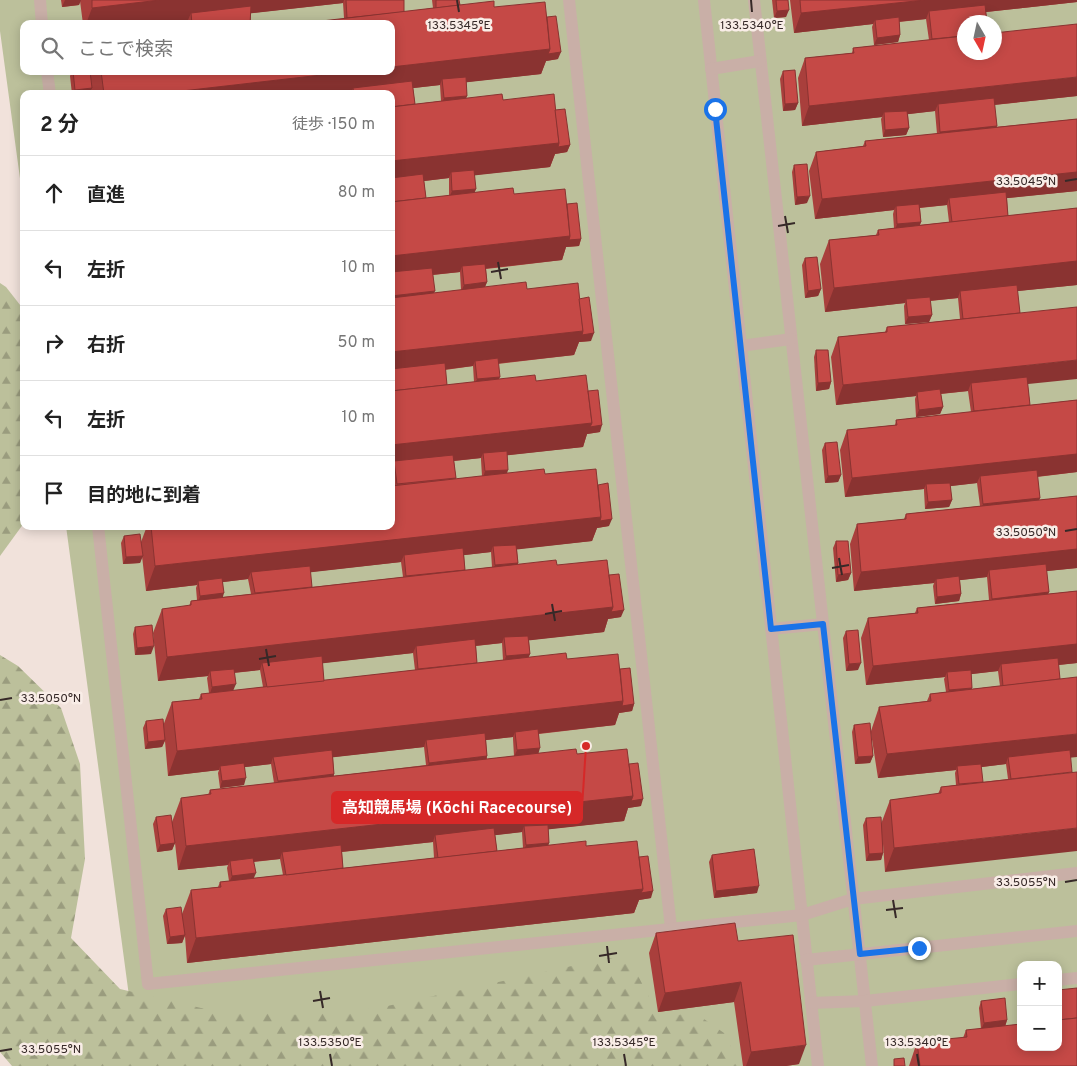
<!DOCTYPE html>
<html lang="ja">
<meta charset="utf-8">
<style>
body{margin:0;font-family:Overpass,"Noto Sans JP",sans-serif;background:#f2f2f2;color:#222}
.controls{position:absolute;right:15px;bottom:15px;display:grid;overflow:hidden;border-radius:10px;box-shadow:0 2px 12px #0003}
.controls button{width:45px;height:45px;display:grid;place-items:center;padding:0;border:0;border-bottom:1px solid #e0e0e0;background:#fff;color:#222;font:25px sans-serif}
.compass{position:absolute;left:957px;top:15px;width:45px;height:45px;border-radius:50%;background:#fff;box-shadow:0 2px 12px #0003;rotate:171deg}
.stop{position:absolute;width:15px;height:15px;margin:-11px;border:4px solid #1a73e8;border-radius:50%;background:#fff}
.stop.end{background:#1a73e8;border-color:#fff;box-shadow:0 1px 5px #0008}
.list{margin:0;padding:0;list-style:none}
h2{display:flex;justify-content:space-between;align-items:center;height:65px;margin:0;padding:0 20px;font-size:21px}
h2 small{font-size:16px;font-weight:400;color:#767676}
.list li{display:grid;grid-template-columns:32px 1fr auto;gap:15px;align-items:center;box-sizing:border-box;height:75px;padding:0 20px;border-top:1px solid #e0e0e0}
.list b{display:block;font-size:19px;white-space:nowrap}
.list em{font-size:16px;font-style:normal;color:#767676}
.icon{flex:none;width:28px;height:28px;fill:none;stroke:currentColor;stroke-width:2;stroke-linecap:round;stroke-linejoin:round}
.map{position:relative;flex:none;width:1077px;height:1066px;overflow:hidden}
.search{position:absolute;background:#fff;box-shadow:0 2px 12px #0003;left:20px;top:20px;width:375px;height:55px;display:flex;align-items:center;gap:12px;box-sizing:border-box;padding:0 18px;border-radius:10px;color:#767676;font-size:19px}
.panel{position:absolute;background:#fff;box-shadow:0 2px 12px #0003;left:20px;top:90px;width:375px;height:440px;border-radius:10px}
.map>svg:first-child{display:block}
</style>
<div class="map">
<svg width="1077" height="1066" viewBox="0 0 1077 1066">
<defs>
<pattern id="forest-firs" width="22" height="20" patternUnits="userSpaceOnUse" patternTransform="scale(1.25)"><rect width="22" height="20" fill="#bcc09b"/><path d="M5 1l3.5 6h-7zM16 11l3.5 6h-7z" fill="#9a9c7e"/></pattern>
</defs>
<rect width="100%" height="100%" fill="#f1e2db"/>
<path fill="#bcc09b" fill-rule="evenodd" d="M 0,0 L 1077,0 L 1077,1066 L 721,1066 L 131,1011 L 66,526 L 391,526 L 391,94 L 24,94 L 24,208 L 0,31 ZM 964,22 L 994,22 L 994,52 L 964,52 ZM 24,24 L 391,24 L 391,71 L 24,71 ZM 1021,965 L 1058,965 L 1058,1047 L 1021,1047 Z"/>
<g fill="url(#forest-firs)">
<path d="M 0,283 L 6,287 L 24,310 L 24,523 L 0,556 Z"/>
<path d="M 0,655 L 18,666 L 61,708 L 80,764 L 85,859 L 71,938 L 120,989 L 201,1008 L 302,1015 L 378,1008 L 609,958 L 632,964 L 650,999 L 655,1013 L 667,1017 L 694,1012 L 724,1033 L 741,1066 L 12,1066 L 0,1052 Z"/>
</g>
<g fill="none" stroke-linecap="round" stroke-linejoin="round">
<g stroke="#c9afa7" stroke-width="12">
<path d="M 40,0 L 42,24"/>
<path d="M 569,0 L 671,928"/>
<path d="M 704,0 L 818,1066"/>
<path d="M 754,0 L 872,1066"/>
<path d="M 711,69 L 760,61"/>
<path d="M 47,71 L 50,94"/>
<path d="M 741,346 L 791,339"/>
<path d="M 98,526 L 148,984 L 802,915 L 853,899 L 1077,873"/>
<path d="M 771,629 L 823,624"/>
<path d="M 806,960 L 1077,931"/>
<path d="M 1058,980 L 1077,978"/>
<path d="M 811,1003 L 865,1001 L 1021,984"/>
</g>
</g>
<g fill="#a93f3c" fill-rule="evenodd">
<path d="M 61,0 L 404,0 L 404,12 L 433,8 L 432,0 L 459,0 L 460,5 L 494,7 L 547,17 L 558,59 L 546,61 L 541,74 L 466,82 L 467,96 L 466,98 L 503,100 L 555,110 L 570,145 L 567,152 L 555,154 L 550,167 L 474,175 L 476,189 L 474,193 L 514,194 L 567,204 L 581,239 L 579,246 L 566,247 L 562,260 L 486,269 L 487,282 L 485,287 L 527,289 L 579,299 L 591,341 L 579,342 L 574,355 L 498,364 L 499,379 L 536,381 L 588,391 L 600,432 L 587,434 L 583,447 L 507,455 L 507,473 L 545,474 L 598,485 L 609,526 L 597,528 L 592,541 L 517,549 L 518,564 L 557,565 L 609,575 L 621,617 L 608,619 L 604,632 L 529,640 L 530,654 L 528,658 L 567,659 L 620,669 L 634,704 L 632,711 L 619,713 L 615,725 L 539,734 L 538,753 L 577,754 L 629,764 L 641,806 L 628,808 L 624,821 L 548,829 L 549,843 L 548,845 L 586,846 L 639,857 L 651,898 L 639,900 L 634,913 L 187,963 L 185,936 L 182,943 L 167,944 L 163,916 L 166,909 L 182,914 L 191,890 L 218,887 L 220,882 L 229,881 L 227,868 L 228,865 L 178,870 L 175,843 L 172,850 L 157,852 L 153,824 L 156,817 L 172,822 L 181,798 L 208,795 L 210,790 L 274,783 L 271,764 L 245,767 L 244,785 L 220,788 L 218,773 L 219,770 L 168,776 L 165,741 L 162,747 L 145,749 L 143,728 L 146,721 L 163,726 L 172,702 L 199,699 L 201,694 L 209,693 L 207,678 L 208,676 L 158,681 L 153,633 L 162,609 L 189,606 L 191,601 L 197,600 L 196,588 L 197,585 L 146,591 L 142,556 L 140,563 L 123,564 L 121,543 L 124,536 L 141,542 L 147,526 L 391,526 L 394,486 L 392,468 L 391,468 L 391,94 L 92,94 L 91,89 L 90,94 L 72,94 L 70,76 L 72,71 L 90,71 L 90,74 L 91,71 L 391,71 L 344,18 L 343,3 L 251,13 L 250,24 L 188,24 L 188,20 L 164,23 L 165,24 L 83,24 L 80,1 L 79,5 L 62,7 ZM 440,85 L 441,101 L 415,104 L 413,88 ZM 449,178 L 449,196 L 426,198 L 424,181 ZM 460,272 L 461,290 L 434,293 L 433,275 ZM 473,366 L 474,382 L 447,385 L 445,370 ZM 481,458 L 481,460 L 482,476 L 456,479 L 454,461 ZM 491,552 L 492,567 L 465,570 L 464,555 ZM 401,562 L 403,577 L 312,587 L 310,572 ZM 248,579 L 251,594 L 223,597 L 223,582 ZM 502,643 L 503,660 L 477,663 L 476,646 ZM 413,653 L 415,670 L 324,681 L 322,663 ZM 260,670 L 263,687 L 233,691 L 234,673 ZM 513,737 L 513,739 L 514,756 L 487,759 L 486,740 ZM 424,747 L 426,765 L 334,776 L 333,757 ZM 522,832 L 523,848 L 497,851 L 495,835 ZM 433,842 L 434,858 L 343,868 L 342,852 ZM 280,859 L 283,875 L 254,878 L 254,862 Z"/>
<path d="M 772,0 L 788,0 L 786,17 L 774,18 Z"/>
<path d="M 790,0 L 1077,0 L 1077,2 L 986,12 L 964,22 L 1077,96 L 994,105 L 997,126 L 996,127 L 1077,119 L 1077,191 L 1007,198 L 1008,216 L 1077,208 L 1077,285 L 1017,291 L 1030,405 L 1077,400 L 1077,472 L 1037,477 L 1040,498 L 1039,500 L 1077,496 L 1077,568 L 1046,571 L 1049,592 L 1048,594 L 1077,591 L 1077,663 L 1058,665 L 1071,757 L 885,872 L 883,844 L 883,853 L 881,860 L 866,861 L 863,825 L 866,818 L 881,824 L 890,800 L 938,794 L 941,787 L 956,785 L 955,773 L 956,770 L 878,778 L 871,733 L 873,756 L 870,763 L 855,764 L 852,732 L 854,725 L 871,731 L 879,707 L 927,701 L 930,694 L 946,692 L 944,679 L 945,677 L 866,685 L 861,638 L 868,618 L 915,613 L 917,608 L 989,600 L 987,577 L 960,580 L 961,594 L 959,601 L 935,604 L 933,586 L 934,583 L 854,591 L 850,544 L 857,524 L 904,519 L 906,514 L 980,506 L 977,483 L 950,486 L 952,500 L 949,507 L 925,509 L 924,491 L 924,489 L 845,497 L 840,450 L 847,430 L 895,425 L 896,420 L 971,412 L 968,391 L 941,394 L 943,407 L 940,414 L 916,417 L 915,399 L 916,396 L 836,405 L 831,357 L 838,337 L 885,332 L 887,327 L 960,319 L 958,298 L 930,301 L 932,315 L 929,322 L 905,324 L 904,306 L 905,303 L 825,312 L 820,264 L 829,240 L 876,235 L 878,230 L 894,228 L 893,214 L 894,210 L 815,219 L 809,171 L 816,152 L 863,146 L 865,141 L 937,134 L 935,111 L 908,114 L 909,128 L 906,135 L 883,137 L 881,119 L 882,117 L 802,126 L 798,78 L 805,58 L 852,53 L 853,48 L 929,40 L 926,19 L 899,22 L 900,35 L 898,42 L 874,45 L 872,27 L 873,24 L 794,33 ZM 947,205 L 949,222 L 920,225 L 921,222 L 920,208 ZM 998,671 L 1000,686 L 972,689 L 971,674 ZM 1006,764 L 1008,779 L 982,782 L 981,767 Z"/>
<path d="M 783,71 L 798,103 L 795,110 L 783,111 L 780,79 Z"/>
<path d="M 794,165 L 807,203 L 795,205 L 792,172 Z"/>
<path d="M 805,258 L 821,289 L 818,296 L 805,298 L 802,265 Z"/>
<path d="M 816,350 L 831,382 L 829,389 L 816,391 L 814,357 Z"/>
<path d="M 825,443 L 841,475 L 838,482 L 825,483 L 822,450 Z"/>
<path d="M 836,541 L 851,573 L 848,580 L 836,582 L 833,548 Z"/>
<path d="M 135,627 L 151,654 L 135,655 L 133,634 Z"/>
<path d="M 846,631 L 858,670 L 846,671 L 843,638 Z"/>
<path d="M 712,855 L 757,893 L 714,898 L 709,862 Z"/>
<path d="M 656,933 L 738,941 L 799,1064 L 786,1066 L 743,1066 L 734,1002 L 658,1012 L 649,953 Z"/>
<path d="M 981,1001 L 1007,1020 L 1005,1026 L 1021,1047 L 1077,1066 L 909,1066 L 917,1042 L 963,1038 L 966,1030 L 981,1029 L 979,1008 Z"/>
</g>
<g fill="#8a3331">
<path d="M 65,0 L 81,0 L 79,5 L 62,7 Z"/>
<path d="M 160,0 L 344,0 L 343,3 L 191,20 L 191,13 L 188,20 L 156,24 L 86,24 L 92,8 Z"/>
<path d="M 925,0 L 1077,0 L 1077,2 L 930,18 L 929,11 L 926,19 L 875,24 L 875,20 L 873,24 L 794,33 L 801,13 Z"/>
<path d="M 789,10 L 786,17 L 774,18 L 777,11 Z"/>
<path d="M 900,35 L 898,42 L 874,45 L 877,38 Z"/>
<path d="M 550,49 L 561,52 L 558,59 L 546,61 L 541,74 L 442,85 L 442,79 L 440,85 L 362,94 L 353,88 L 351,94 L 156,94 L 356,71 L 391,71 L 391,67 Z"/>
<path d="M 1077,77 L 1077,96 L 938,111 L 938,104 L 935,111 L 884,117 L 884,112 L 882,117 L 802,126 L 809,106 Z"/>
<path d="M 92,88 L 90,94 L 74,94 L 75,90 Z"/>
<path d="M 467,96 L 464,103 L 441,105 L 444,98 Z"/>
<path d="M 798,103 L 795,110 L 783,111 L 785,104 Z"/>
<path d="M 997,126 L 994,133 L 938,139 L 940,132 Z"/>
<path d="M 909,128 L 906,135 L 883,137 L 885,130 Z"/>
<path d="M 559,143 L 570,145 L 567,152 L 555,154 L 550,167 L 451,178 L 451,172 L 449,178 L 391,185 L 391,161 Z"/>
<path d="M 1077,172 L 1077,191 L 950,204 L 949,198 L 947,205 L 896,210 L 896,206 L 894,210 L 815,219 L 822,199 Z"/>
<path d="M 476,189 L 473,196 L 449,198 L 452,191 Z"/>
<path d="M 810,196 L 807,203 L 795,205 L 797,197 Z"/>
<path d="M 921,222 L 918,229 L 895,231 L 897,224 Z"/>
<path d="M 570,236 L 581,239 L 579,246 L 566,247 L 562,260 L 463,271 L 462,266 L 460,272 L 391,279 L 391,256 Z"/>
<path d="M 1077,261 L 1077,285 L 961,297 L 960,291 L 958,298 L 907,303 L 906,299 L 905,303 L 825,312 L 834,288 Z"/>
<path d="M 487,282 L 484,289 L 461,292 L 464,285 Z"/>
<path d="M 821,289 L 818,296 L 805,298 L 808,291 Z"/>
<path d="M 435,291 L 432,298 L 391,303 L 391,296 Z"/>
<path d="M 932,315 L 929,322 L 905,324 L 908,317 Z"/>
<path d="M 583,331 L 594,333 L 591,341 L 579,342 L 574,355 L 475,366 L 475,361 L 473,366 L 391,376 L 391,352 Z"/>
<path d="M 1077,360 L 1077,379 L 971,390 L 971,383 L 968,391 L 918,396 L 917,392 L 916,396 L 836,405 L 843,385 Z"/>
<path d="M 500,377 L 497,384 L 474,386 L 477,379 Z"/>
<path d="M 831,382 L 829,389 L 816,391 L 818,383 Z"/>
<path d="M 943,407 L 940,414 L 916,417 L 919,410 Z"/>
<path d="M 592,423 L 602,425 L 600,432 L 587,434 L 583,447 L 484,458 L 483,453 L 481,458 L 395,467 L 394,461 L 391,468 L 391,445 Z"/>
<path d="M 1077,454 L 1077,472 L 981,483 L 980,476 L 977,483 L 926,489 L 926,484 L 924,489 L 845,497 L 852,478 Z"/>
<path d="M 508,470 L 506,477 L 483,478 L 485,471 Z"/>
<path d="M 841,475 L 838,482 L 825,483 L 828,476 Z"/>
<path d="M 1040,498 L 1037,505 L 981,511 L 983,504 Z"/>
<path d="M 952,500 L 949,507 L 925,509 L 928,502 Z"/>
<path d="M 601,517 L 612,519 L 609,526 L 597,528 L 592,541 L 494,552 L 493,546 L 491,552 L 405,562 L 404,555 L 401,562 L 252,579 L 251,572 L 248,579 L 199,585 L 198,581 L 197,585 L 146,591 L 155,566 Z"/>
<path d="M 1077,549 L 1077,568 L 990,577 L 989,570 L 987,577 L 936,583 L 936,579 L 934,583 L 854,591 L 861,572 Z"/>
<path d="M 143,556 L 140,563 L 123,564 L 126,557 Z"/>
<path d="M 518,563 L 515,570 L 492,572 L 495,565 Z"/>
<path d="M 851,573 L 848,580 L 836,582 L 838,575 Z"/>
<path d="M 1049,592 L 1046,599 L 990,606 L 992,599 Z"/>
<path d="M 224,593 L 222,600 L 198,603 L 200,596 Z"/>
<path d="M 961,594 L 959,601 L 935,604 L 937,597 Z"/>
<path d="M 613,607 L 624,610 L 621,617 L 608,619 L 604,632 L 505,643 L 504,637 L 502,643 L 417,652 L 416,646 L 413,653 L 264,670 L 262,663 L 260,670 L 210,675 L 210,671 L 208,676 L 158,681 L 167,657 Z"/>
<path d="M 1077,644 L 1077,663 L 1002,671 L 1001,664 L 998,671 L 947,677 L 947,672 L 945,677 L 866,685 L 873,666 Z"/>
<path d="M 154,646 L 151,654 L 135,655 L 137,648 Z"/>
<path d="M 530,654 L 527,661 L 504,663 L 506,656 Z"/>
<path d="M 861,663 L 858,670 L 846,671 L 849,664 Z"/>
<path d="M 236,684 L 233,691 L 210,694 L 212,687 Z"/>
<path d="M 972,688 L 970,695 L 946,697 L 949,690 Z"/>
<path d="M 623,701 L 634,704 L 632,711 L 619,713 L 615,725 L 516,736 L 515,732 L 513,737 L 427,747 L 426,740 L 424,747 L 274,764 L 273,757 L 271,764 L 221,770 L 220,766 L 219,770 L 168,776 L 177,751 Z"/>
<path d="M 1077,734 L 1077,757 L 1009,764 L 1008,757 L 1006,764 L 958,770 L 957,766 L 956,770 L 878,778 L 887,754 Z"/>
<path d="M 165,740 L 162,747 L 145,749 L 148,742 Z"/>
<path d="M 540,748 L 538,755 L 514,757 L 517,750 Z"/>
<path d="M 487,756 L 485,763 L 426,770 L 429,763 Z"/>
<path d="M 873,756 L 870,763 L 855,764 L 858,757 Z"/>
<path d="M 334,774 L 332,781 L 275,788 L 278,781 Z"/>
<path d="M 246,778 L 244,785 L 220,788 L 222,781 Z"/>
<path d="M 633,796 L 643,799 L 641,806 L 628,808 L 624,821 L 525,832 L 524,826 L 522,832 L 436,842 L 435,835 L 433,842 L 284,858 L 282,852 L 280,859 L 230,864 L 230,861 L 228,865 L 178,870 L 186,846 Z"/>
<path d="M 1077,828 L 1077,851 L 885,872 L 894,848 Z"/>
<path d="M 175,843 L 172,850 L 157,852 L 160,845 Z"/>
<path d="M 549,843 L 547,850 L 524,852 L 526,845 Z"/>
<path d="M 883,853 L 881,860 L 866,861 L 869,854 Z"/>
<path d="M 256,873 L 253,880 L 229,883 L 232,876 Z"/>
<path d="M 759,886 L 757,893 L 714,898 L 716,891 Z"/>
<path d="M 643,889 L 653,891 L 651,898 L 639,900 L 634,913 L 187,963 L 196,938 Z"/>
<path d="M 185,935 L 182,943 L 167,944 L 170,937 Z"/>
<path d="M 741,982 L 734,1002 L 658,1012 L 665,993 Z"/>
<path d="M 1007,1020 L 1005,1027 L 981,1030 L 984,1023 Z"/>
<path d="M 806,1045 L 799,1064 L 786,1066 L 746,1066 L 751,1052 Z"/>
</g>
<g fill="#c54946" stroke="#8a3331">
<path d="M 92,0 L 160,0 L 92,8 Z"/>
<path d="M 346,0 L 404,0 L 404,12 L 347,18 Z"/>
<path d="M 436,0 L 459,0 L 460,5 L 436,8 Z"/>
<path d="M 776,0 L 788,0 L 789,10 L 777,11 Z"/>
<path d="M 800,0 L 925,0 L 801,13 Z"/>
<path d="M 494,1 L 494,7 L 545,2 L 550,49 L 391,67 L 391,24 L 296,24 Z"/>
<path d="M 985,5 L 987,22 L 964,22 L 964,36 L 932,39 L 929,11 Z"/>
<path d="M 251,6 L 250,24 L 192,24 L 191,13 Z"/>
<path d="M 556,16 L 561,52 L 548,54 L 550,49 L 547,17 Z"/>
<path d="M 899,17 L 900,35 L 877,38 L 875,20 Z"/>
<path d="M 164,20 L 165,24 L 140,23 Z"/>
<path d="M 1077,24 L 1077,77 L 809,106 L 805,58 L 854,53 L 853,48 L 964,36 L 964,52 L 994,52 L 994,33 Z"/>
<path d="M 795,70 L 798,103 L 785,104 L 783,71 Z"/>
<path d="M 73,71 L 90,71 L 92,88 L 75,90 Z"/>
<path d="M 101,71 L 356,71 L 156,94 L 104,94 Z"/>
<path d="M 466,77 L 467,96 L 444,98 L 442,79 Z"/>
<path d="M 412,81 L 415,104 L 391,107 L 391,94 L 354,94 L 353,88 Z"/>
<path d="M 502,94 L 503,100 L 554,94 L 559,143 L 391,161 L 391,107 Z"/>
<path d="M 994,98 L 997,126 L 940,132 L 938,104 Z"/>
<path d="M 565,109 L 570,145 L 558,147 L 559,143 L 555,110 Z"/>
<path d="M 907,111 L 909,128 L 885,130 L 884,112 Z"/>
<path d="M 1077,119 L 1077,172 L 822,199 L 816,152 L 866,146 L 865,141 Z"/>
<path d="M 807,164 L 810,196 L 797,197 L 794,165 Z"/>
<path d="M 474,170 L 476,189 L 452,191 L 451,172 Z"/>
<path d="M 423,174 L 426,198 L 391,202 L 391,178 Z"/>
<path d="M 513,188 L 514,194 L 565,189 L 570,236 L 391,256 L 391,202 Z"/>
<path d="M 1006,192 L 1008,216 L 952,222 L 949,198 Z"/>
<path d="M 577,203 L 581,239 L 569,240 L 570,236 L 567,204 Z"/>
<path d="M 919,204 L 921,222 L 897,224 L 896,206 Z"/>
<path d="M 1077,208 L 1077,261 L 834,288 L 829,240 L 879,235 L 878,230 Z"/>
<path d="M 817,257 L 821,289 L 808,291 L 805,258 Z"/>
<path d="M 485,264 L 487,282 L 464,285 L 462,266 Z"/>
<path d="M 432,268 L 435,291 L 391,296 L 391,272 Z"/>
<path d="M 526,282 L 527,289 L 578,283 L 583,331 L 391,352 L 391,298 Z"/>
<path d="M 1017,285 L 1020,313 L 963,319 L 960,291 Z"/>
<path d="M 589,297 L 594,333 L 582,335 L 583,331 L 579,299 Z"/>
<path d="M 930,297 L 932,315 L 908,317 L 906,299 Z"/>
<path d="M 1077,307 L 1077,360 L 843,385 L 838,337 L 887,332 L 887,327 Z"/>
<path d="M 816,350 L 828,350 L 831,382 L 818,383 Z"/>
<path d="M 498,358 L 500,377 L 477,379 L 475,361 Z"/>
<path d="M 445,363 L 447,385 L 391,391 L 391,369 Z"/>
<path d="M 535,375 L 536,381 L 586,375 L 592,423 L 391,445 L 391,391 Z"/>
<path d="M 1027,377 L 1030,405 L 974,411 L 971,383 Z"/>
<path d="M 940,389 L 943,407 L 919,410 L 917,392 Z"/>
<path d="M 598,390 L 602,425 L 590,427 L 592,423 L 588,391 Z"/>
<path d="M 1077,400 L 1077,454 L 852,478 L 847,430 L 897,425 L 896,420 Z"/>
<path d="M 837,442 L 841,475 L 828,476 L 825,443 Z"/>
<path d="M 507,451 L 508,470 L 485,471 L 483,453 Z"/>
<path d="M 453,455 L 456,478 L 397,484 L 394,461 Z"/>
<path d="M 544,469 L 545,474 L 596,469 L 601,517 L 155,566 L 151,526 L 391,526 L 391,486 Z"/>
<path d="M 1037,470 L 1040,498 L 983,504 L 980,476 Z"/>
<path d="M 608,483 L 612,519 L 600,521 L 601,517 L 598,485 Z"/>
<path d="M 950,483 L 952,500 L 928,502 L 926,484 Z"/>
<path d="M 1077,496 L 1077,549 L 861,572 L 857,524 L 906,519 L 906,514 Z"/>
<path d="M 140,534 L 143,556 L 126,557 L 124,536 Z"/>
<path d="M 836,541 L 848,541 L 851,573 L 838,575 Z"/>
<path d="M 516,545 L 518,563 L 495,565 L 493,546 Z"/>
<path d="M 463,548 L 465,570 L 406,576 L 404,555 Z"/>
<path d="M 556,560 L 557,565 L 607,560 L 613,607 L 167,657 L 162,609 L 191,605 L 191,601 Z"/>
<path d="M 1046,564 L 1049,592 L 992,599 L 989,570 Z"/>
<path d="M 310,566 L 312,587 L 255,593 L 251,572 Z"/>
<path d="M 619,574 L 624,610 L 611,612 L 613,607 L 609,575 Z"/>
<path d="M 959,576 L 961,594 L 937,597 L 936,579 Z"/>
<path d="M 222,578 L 224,593 L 200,596 L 198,581 Z"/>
<path d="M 1077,591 L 1077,644 L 873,666 L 868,618 L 918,613 L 917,608 Z"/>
<path d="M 152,625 L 154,646 L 137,648 L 135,627 Z"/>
<path d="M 858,630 L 861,663 L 849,664 L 846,631 Z"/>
<path d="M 528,636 L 530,654 L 506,656 L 504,637 Z"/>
<path d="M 475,639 L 477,663 L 418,669 L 416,646 Z"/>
<path d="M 566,653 L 567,659 L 618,654 L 623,701 L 177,751 L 172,702 L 202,699 L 201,694 Z"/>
<path d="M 322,656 L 324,681 L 267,687 L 262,663 Z"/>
<path d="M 1058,658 L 1060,679 L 1003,686 L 1001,664 Z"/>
<path d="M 630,668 L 634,704 L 622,706 L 623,701 L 620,669 Z"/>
<path d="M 234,669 L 236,684 L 212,687 L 210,671 Z"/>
<path d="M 971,670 L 972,688 L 949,690 L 947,672 Z"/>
<path d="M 1077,677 L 1077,734 L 887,754 L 879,707 L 931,701 L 930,694 Z"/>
<path d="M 163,719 L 165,740 L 148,742 L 146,721 Z"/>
<path d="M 870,723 L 873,756 L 858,757 L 854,725 Z"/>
<path d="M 538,729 L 540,748 L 517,750 L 515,732 Z"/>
<path d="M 485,733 L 487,756 L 429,763 L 426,740 Z"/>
<path d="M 576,749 L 577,754 L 627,749 L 633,796 L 186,846 L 181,798 L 211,794 L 210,790 Z"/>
<path d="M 332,750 L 334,774 L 278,781 L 273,757 Z"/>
<path d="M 1070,750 L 1072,772 L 1011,779 L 1008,757 Z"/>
<path d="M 244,763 L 246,778 L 222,781 L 220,766 Z"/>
<path d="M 638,763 L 643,799 L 631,801 L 633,796 L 629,764 Z"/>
<path d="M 981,764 L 983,782 L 959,784 L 957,766 Z"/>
<path d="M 1077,772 L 1077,828 L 894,848 L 890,800 L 941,793 L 941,787 Z"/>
<path d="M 171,815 L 175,843 L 160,845 L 156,817 Z"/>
<path d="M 881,817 L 883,853 L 869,854 L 866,818 Z"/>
<path d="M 548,825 L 549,843 L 526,845 L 524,826 Z"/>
<path d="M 494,828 L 497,851 L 438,858 L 435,835 Z"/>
<path d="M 586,841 L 586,846 L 637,841 L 643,889 L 196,938 L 191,890 L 221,887 L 220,882 Z"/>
<path d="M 341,845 L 343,868 L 286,875 L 282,852 Z"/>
<path d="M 754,849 L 759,886 L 716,891 L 712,855 Z"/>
<path d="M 648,856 L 653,891 L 641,893 L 643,889 L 639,857 Z"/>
<path d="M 253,858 L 256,873 L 232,876 L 230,861 Z"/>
<path d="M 181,907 L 185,935 L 170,937 L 166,909 Z"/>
<path d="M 735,923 L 738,941 L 793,935 L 806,1045 L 751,1052 L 741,982 L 665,993 L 656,933 Z"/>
<path d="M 1077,988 L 1077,1018 L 1058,1020 L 1058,990 Z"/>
<path d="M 1005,998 L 1007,1020 L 984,1023 L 981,1001 Z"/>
<path d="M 1077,1018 L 1077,1066 L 920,1066 L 917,1042 L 967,1037 L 966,1030 L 1021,1024 L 1021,1047 L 1058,1047 L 1058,1020 Z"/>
<path d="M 904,1058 L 905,1066 L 894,1066 L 894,1059 Z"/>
</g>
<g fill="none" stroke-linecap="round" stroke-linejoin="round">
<path stroke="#1a73e8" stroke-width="6" d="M 715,109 L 771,629 L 823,624 L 860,954 L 919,948"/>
</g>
<path fill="none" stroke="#362928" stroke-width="2" d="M 457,0 L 459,12M 751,0 L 752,12M 1065,181 L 1077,179M 785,216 L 788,233M 778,226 L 795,223M 498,262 L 501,279M 491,272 L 508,269M 1065,531 L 1077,529M 839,558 L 842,575M 832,568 L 849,565M 552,604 L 555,621M 545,614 L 562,611M 266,649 L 269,666M 259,659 L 276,656M 0,700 L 12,698M 1065,882 L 1077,880M 893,900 L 896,918M 886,910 L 903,908M 607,946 L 609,963M 599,956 L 617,953M 320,991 L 323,1008M 313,1001 L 330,998M 0,1051 L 12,1049M 330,1054 L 332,1066M 624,1054 L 626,1066M 917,1054 L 919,1066"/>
<g font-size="12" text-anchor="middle" fill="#362928" stroke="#f9ede7" stroke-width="5" stroke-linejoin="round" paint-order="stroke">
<text x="459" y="29">133.5345°E</text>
<text x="752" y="29">133.5340°E</text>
<text x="1026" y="185">33.5045°N</text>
<text x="1026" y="536">33.5050°N</text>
<text x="51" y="702">33.5050°N</text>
<text x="1026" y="886">33.5055°N</text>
<text x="330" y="1046">133.5350°E</text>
<text x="624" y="1046">133.5345°E</text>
<text x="917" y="1046">133.5340°E</text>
<text x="51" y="1053">33.5055°N</text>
</g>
<path fill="none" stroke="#d62828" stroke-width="2" d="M586 746L582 808"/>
<circle fill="#d62828" stroke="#f9ede7" stroke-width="2" cx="586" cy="746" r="5"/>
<rect fill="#d62828" stroke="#d62828" stroke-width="2" x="332" y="792" width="250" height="31" rx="5"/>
<g font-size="16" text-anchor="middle" font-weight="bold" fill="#fff">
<text x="457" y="813">高知競馬場 (Kōchi Racecourse)</text>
</g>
</svg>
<div class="controls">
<button>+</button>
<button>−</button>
</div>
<svg class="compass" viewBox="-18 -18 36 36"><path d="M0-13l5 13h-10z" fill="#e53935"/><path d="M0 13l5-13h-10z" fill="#767676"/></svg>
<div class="stop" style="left:715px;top:109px"></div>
<div class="stop end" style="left:919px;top:948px"></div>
<div class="search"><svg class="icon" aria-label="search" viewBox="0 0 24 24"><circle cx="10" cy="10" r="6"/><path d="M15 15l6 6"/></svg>ここで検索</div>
<section class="panel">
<h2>2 分<small>徒歩 · 150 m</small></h2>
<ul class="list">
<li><svg class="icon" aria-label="ahead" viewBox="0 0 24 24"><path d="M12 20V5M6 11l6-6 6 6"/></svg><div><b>直進</b></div><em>80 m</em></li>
<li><svg class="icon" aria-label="left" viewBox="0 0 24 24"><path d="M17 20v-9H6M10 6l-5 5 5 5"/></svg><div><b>左折</b></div><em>10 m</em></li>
<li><svg class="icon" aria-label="right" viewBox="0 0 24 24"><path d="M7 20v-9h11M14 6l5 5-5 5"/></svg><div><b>右折</b></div><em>50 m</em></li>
<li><svg class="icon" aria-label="left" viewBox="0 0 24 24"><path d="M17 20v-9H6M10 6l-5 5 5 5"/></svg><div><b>左折</b></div><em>10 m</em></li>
<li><svg class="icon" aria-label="arrive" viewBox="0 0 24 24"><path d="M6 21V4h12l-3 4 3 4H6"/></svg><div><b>目的地に到着</b></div></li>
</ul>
</section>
</div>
